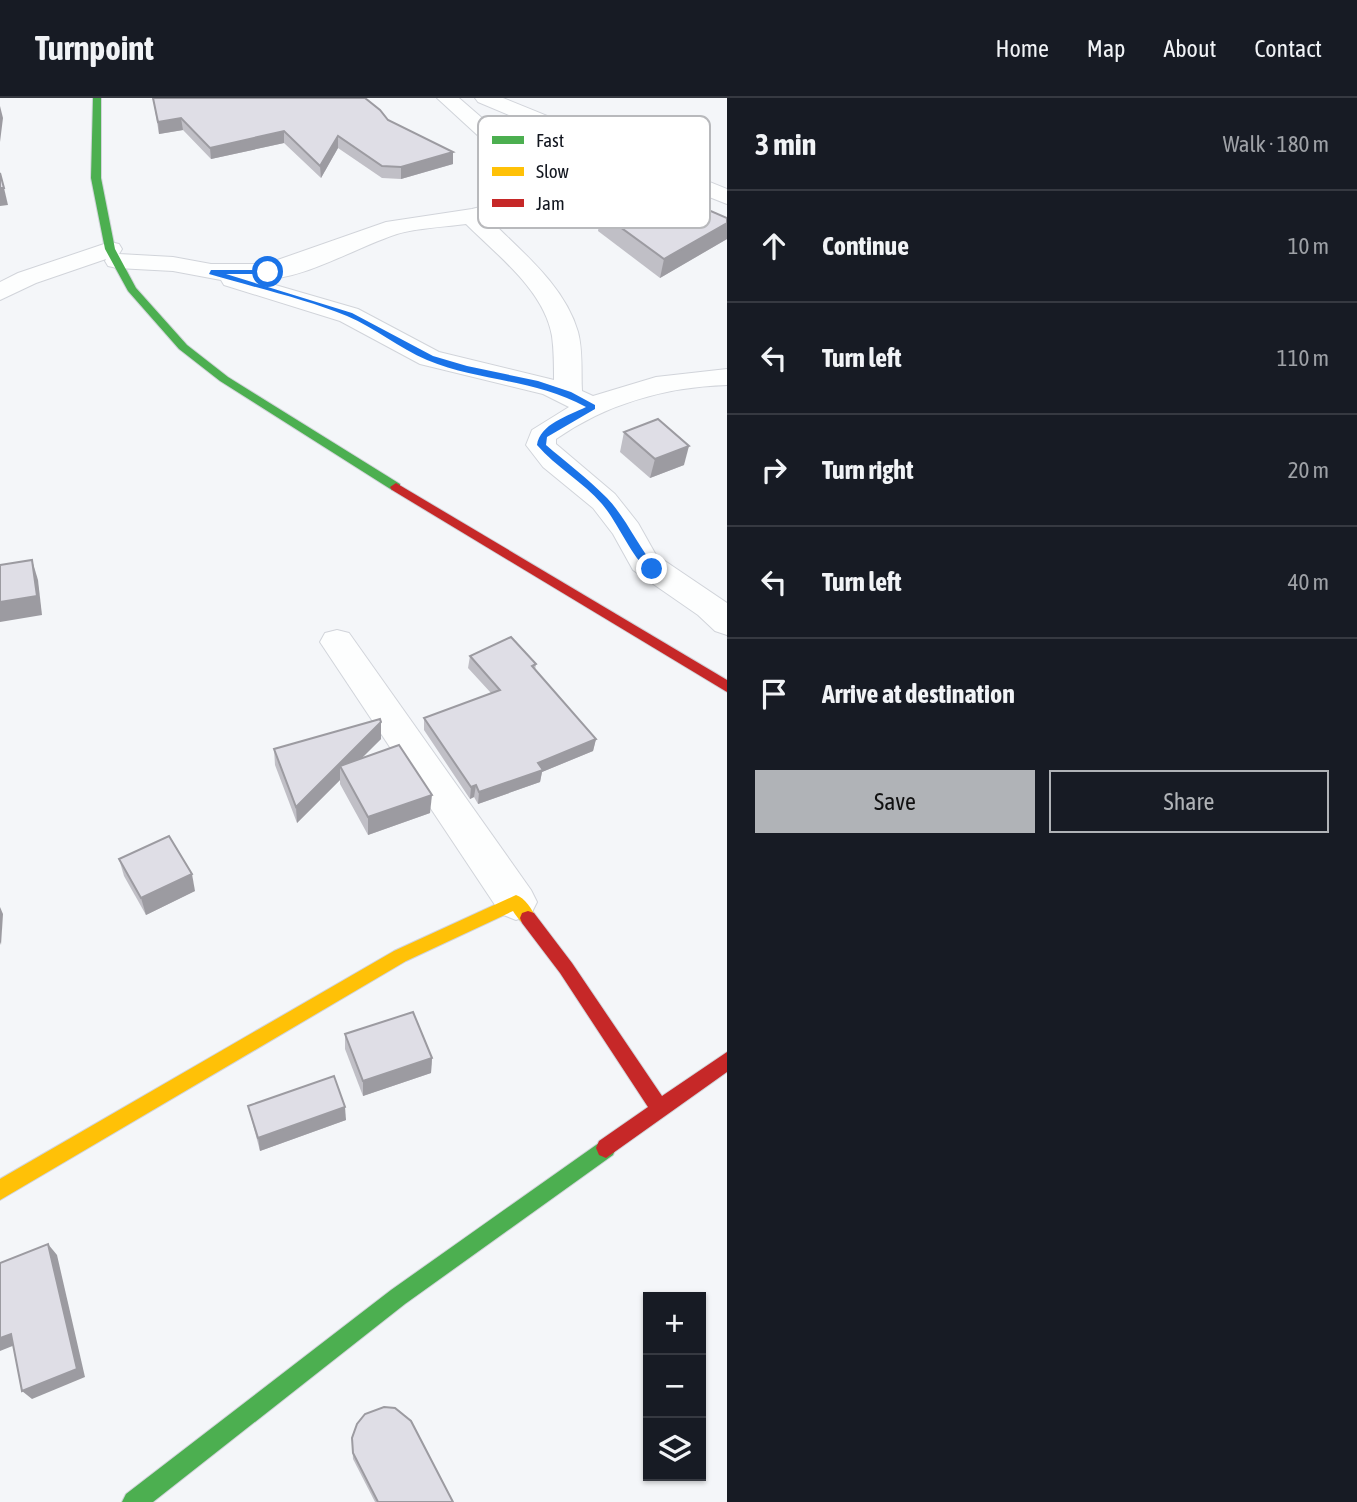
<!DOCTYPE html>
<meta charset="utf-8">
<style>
body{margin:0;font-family:"Asap Condensed",sans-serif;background:#242831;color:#f1f3f6}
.controls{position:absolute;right:21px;bottom:21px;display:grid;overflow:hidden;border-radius:0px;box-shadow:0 2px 5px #0004}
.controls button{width:63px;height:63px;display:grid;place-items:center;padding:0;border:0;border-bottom:2px solid #363941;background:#171b24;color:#f1f3f6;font:35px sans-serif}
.stop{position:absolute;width:21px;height:21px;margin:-16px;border:5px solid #1a73e8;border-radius:50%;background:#fff}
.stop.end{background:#1a73e8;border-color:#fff;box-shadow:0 2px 7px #0008}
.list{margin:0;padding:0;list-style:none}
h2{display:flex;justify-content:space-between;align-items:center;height:91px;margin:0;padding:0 28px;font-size:30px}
h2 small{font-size:23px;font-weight:400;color:#9ea1a6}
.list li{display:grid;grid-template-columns:46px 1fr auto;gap:21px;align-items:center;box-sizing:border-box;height:112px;padding:0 28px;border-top:2px solid #363941}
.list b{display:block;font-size:26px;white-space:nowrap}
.list em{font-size:23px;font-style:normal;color:#9ea1a6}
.actions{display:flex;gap:14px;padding:21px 28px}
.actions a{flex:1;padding:16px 0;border:2px solid #b0b3b7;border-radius:0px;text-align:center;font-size:24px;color:#b0b3b7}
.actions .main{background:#b0b3b7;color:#111}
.icon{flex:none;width:38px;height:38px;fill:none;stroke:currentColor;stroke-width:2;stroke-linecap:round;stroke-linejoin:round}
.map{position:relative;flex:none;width:727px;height:1404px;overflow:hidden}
header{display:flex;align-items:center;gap:42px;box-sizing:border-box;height:98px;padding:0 35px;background:#171b24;border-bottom:2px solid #363941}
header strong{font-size:33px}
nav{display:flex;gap:38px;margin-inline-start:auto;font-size:24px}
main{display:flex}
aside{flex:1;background:#171b24}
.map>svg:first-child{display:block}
</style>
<header>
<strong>Turnpoint</strong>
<nav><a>Home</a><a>Map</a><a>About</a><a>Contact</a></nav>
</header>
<main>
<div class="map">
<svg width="727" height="1404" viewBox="0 0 727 1404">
<rect width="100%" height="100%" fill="#f4f6f9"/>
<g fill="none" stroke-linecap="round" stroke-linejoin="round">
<g stroke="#d1d4da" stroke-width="2">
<g id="street">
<path d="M 437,0 L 459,0 L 527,59 L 545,92 L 626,66 L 478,4 L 475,0 L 503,0 L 727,91 L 727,106 L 646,74 L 547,107 L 489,121 C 521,153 565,188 578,234 C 583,253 581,274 582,293 L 593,298 L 656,279 L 727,271 L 727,287 C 666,289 606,306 556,341 L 556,346 L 615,396 L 638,425 L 656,457 L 727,505 L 727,537 L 715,533 L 698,517 L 633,472 L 613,436 L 593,410 L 543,369 L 526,347 L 532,332 L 569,309 L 543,296 L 420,266 L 340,223 L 224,187 L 221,182 L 173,173 L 117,170 L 108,168 L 105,163 L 106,161 L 36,185 L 0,202 L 0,184 L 18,175 L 110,144 L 119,146 L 122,151 L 119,156 L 173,159 L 211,166 L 266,166 L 386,124 L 472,111 L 525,98 L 510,67 ZM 466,126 C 497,157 544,192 552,238 C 554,252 554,267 554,282 L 439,254 L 358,211 L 258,182 C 304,182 354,150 397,136 C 418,130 444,129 466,126 Z"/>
<path d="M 337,532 L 349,535 L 531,792 L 537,804 L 531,816 L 516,822 L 501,816 L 320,544 L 325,535 Z"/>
</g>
</g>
<g stroke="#d1d4da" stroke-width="2">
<g id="fast">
<path d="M 93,0 L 101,0 L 101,80 L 115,151 L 136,190 L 187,247 L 228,279 L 400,386 L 400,392 L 392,392 L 220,283 L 179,251 L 128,193 L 105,151 L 91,80 Z"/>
<path d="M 606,1040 L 613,1043 L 616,1050 L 613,1057 L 405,1206 L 153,1404 L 122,1404 L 126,1396 L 391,1192 Z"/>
</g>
</g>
<g stroke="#d1d4da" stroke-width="2">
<path id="slow" d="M 516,797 C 525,800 532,811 536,820 L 534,825 C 523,829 519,822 513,813 L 406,863 L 0,1102 L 0,1081 L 394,853 Z"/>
</g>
<g stroke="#d1d4da" stroke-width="2">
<g id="jam">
<path d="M 396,385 L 727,582 L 727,594 L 392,392 L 390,389 Z"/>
<path d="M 528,813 L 534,815 L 572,865 L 662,998 L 727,954 L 727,974 L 606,1060 L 599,1057 L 596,1050 L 599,1043 L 648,1009 L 560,875 L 522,825 L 520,820 L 522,815 Z"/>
</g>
</g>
<use href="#street" fill="#fdfefe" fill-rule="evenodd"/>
<use href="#fast" fill="#4caf50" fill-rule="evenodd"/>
<use href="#slow" fill="#ffc107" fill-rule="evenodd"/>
<use href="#jam" fill="#c62828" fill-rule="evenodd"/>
</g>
<g fill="#c0bfc6">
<path d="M 153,0 L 388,22 L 453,54 L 453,66 L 401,81 L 382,80 L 338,50 L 321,80 L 284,45 L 211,61 L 183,32 L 159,36 Z"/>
<path d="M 601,115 L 727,120 L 727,141 L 660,180 L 598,133 Z"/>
<path d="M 624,334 L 684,367 L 650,380 L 620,354 Z"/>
<path d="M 470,558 L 536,566 L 535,572 L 596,641 L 593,653 L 542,674 L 540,684 L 478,706 L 474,699 L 470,701 L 424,632 L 424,620 L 491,595 L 468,570 Z"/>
<path d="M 381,641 L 361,660 L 430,715 L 368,737 L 340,686 L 340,682 L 297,725 L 275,667 L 274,651 Z"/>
<path d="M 119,761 L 195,793 L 146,817 L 124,778 Z"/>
<path d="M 345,936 L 432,960 L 431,975 L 363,998 L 345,951 Z"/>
<path d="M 248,1008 L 346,1022 L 260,1053 Z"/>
<path d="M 352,1340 L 453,1404 L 375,1404 L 353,1361 Z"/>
</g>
<g fill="#9c9ba1">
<path d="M 0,8 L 3,20 L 0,44 Z"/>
<path d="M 181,20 L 183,32 L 159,36 L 158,24 Z"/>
<path d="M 284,33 L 284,45 L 211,61 L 210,50 Z"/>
<path d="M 338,38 L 338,50 L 321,80 L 320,68 Z"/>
<path d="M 453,54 L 453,66 L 401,81 L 401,69 Z"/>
<path d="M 0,90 L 4,90 L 8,107 L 0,108 Z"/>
<path d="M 727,125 L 727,141 L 660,180 L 664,161 Z"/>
<path d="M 689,348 L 684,367 L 650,380 L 655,361 Z"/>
<path d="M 32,462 L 38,482 L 42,517 L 0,524 L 0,504 Z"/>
<path d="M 381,624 L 381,641 L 345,677 L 340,668 L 340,682 L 297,725 L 296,709 Z"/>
<path d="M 596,641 L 593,653 L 542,674 L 540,684 L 478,706 L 479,694 L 538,665 Z"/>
<path d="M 476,687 L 474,699 L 470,701 L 471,689 Z"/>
<path d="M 432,697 L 430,715 L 368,737 L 368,719 Z"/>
<path d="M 192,776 L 195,793 L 146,817 L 141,800 Z"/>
<path d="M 0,809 L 3,816 L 1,847 L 0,844 Z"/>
<path d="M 432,960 L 431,975 L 363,998 L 363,983 Z"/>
<path d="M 345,1009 L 346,1022 L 260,1053 L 258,1040 Z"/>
<path d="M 48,1146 L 57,1157 L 85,1279 L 32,1301 L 22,1293 Z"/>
<path d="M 11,1236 L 20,1245 L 0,1253 L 0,1240 Z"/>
</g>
<g fill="#dfdee6" stroke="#9c9ba1" stroke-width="2">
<path d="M 153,0 L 365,0 L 380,12 L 388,22 L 453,54 L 401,69 L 382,68 L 338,38 L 320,68 L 284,33 L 210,50 L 181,20 L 158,24 Z"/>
<path d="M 0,75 L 4,90 L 0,90 Z"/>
<path d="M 667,94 L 727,120 L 727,125 L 664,161 L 601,115 Z"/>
<path d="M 658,321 L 689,348 L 655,361 L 624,334 Z"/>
<path d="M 32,462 L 37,498 L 0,504 L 0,467 Z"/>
<path d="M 511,539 L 536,566 L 532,568 L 596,641 L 538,665 L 543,672 L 479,694 L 476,687 L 471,689 L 424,620 L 500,592 L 470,558 Z"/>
<path d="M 380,621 L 381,624 L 296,709 L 274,651 Z"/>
<path d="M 399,647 L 432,697 L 368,719 L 340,668 Z"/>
<path d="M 169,738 L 192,776 L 141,800 L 119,761 Z"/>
<path d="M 413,914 L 432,960 L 363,983 L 345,936 Z"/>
<path d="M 334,978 L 345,1009 L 258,1040 L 248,1008 Z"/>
<path d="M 48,1146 L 77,1271 L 22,1293 L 11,1236 L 0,1240 L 0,1165 Z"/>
<path d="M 384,1309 L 395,1310 L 411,1323 L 453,1404 L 378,1404 L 353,1355 L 352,1340 L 357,1326 L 365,1316 Z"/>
</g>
<path fill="#1a73e8" d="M 211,172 L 270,172 L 268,176 L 226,176 L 352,215 L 433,258 L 467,268 L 538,283 L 571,294 L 595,307 L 595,311 L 547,339 L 546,347 C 566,364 588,381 607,400 C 627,421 638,449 657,471 L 655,473 L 649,473 C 630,457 619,426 602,406 C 583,384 556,369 537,347 C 540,326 568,318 586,309 C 532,280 480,284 427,262 C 399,250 375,230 347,218 C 305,201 253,189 209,176 Z"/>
<rect x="478" y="18" width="232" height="112" rx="10" fill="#fff" stroke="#b8b9bc" stroke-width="2"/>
<rect x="492" y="38" width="32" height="8" fill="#4caf50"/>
<rect x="492" y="69" width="32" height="9" fill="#ffc107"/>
<rect x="492" y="101" width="32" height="8" fill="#c62828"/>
<g font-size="19" fill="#12161f">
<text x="536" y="49">Fast</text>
<text x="536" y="80">Slow</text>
<text x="536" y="112">Jam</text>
</g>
</svg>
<div class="controls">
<button>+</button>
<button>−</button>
<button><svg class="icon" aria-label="layers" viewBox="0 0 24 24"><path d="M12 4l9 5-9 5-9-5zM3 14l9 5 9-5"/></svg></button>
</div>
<div class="stop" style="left:268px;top:174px"></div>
<div class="stop end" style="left:652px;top:471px"></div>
</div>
<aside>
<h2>3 min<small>Walk · 180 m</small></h2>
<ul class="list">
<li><svg class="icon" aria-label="ahead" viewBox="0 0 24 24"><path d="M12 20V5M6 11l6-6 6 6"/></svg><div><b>Continue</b></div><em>10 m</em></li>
<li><svg class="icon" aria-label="left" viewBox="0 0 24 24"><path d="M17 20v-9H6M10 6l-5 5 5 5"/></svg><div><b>Turn left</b></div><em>110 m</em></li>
<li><svg class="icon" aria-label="right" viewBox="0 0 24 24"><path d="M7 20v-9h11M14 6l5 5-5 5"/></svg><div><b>Turn right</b></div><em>20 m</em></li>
<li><svg class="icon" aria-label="left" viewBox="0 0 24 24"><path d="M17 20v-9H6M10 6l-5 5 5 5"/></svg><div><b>Turn left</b></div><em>40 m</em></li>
<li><svg class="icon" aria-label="arrive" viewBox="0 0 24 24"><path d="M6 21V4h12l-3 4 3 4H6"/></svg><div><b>Arrive at destination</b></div></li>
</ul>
<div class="actions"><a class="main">Save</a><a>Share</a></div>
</aside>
</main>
